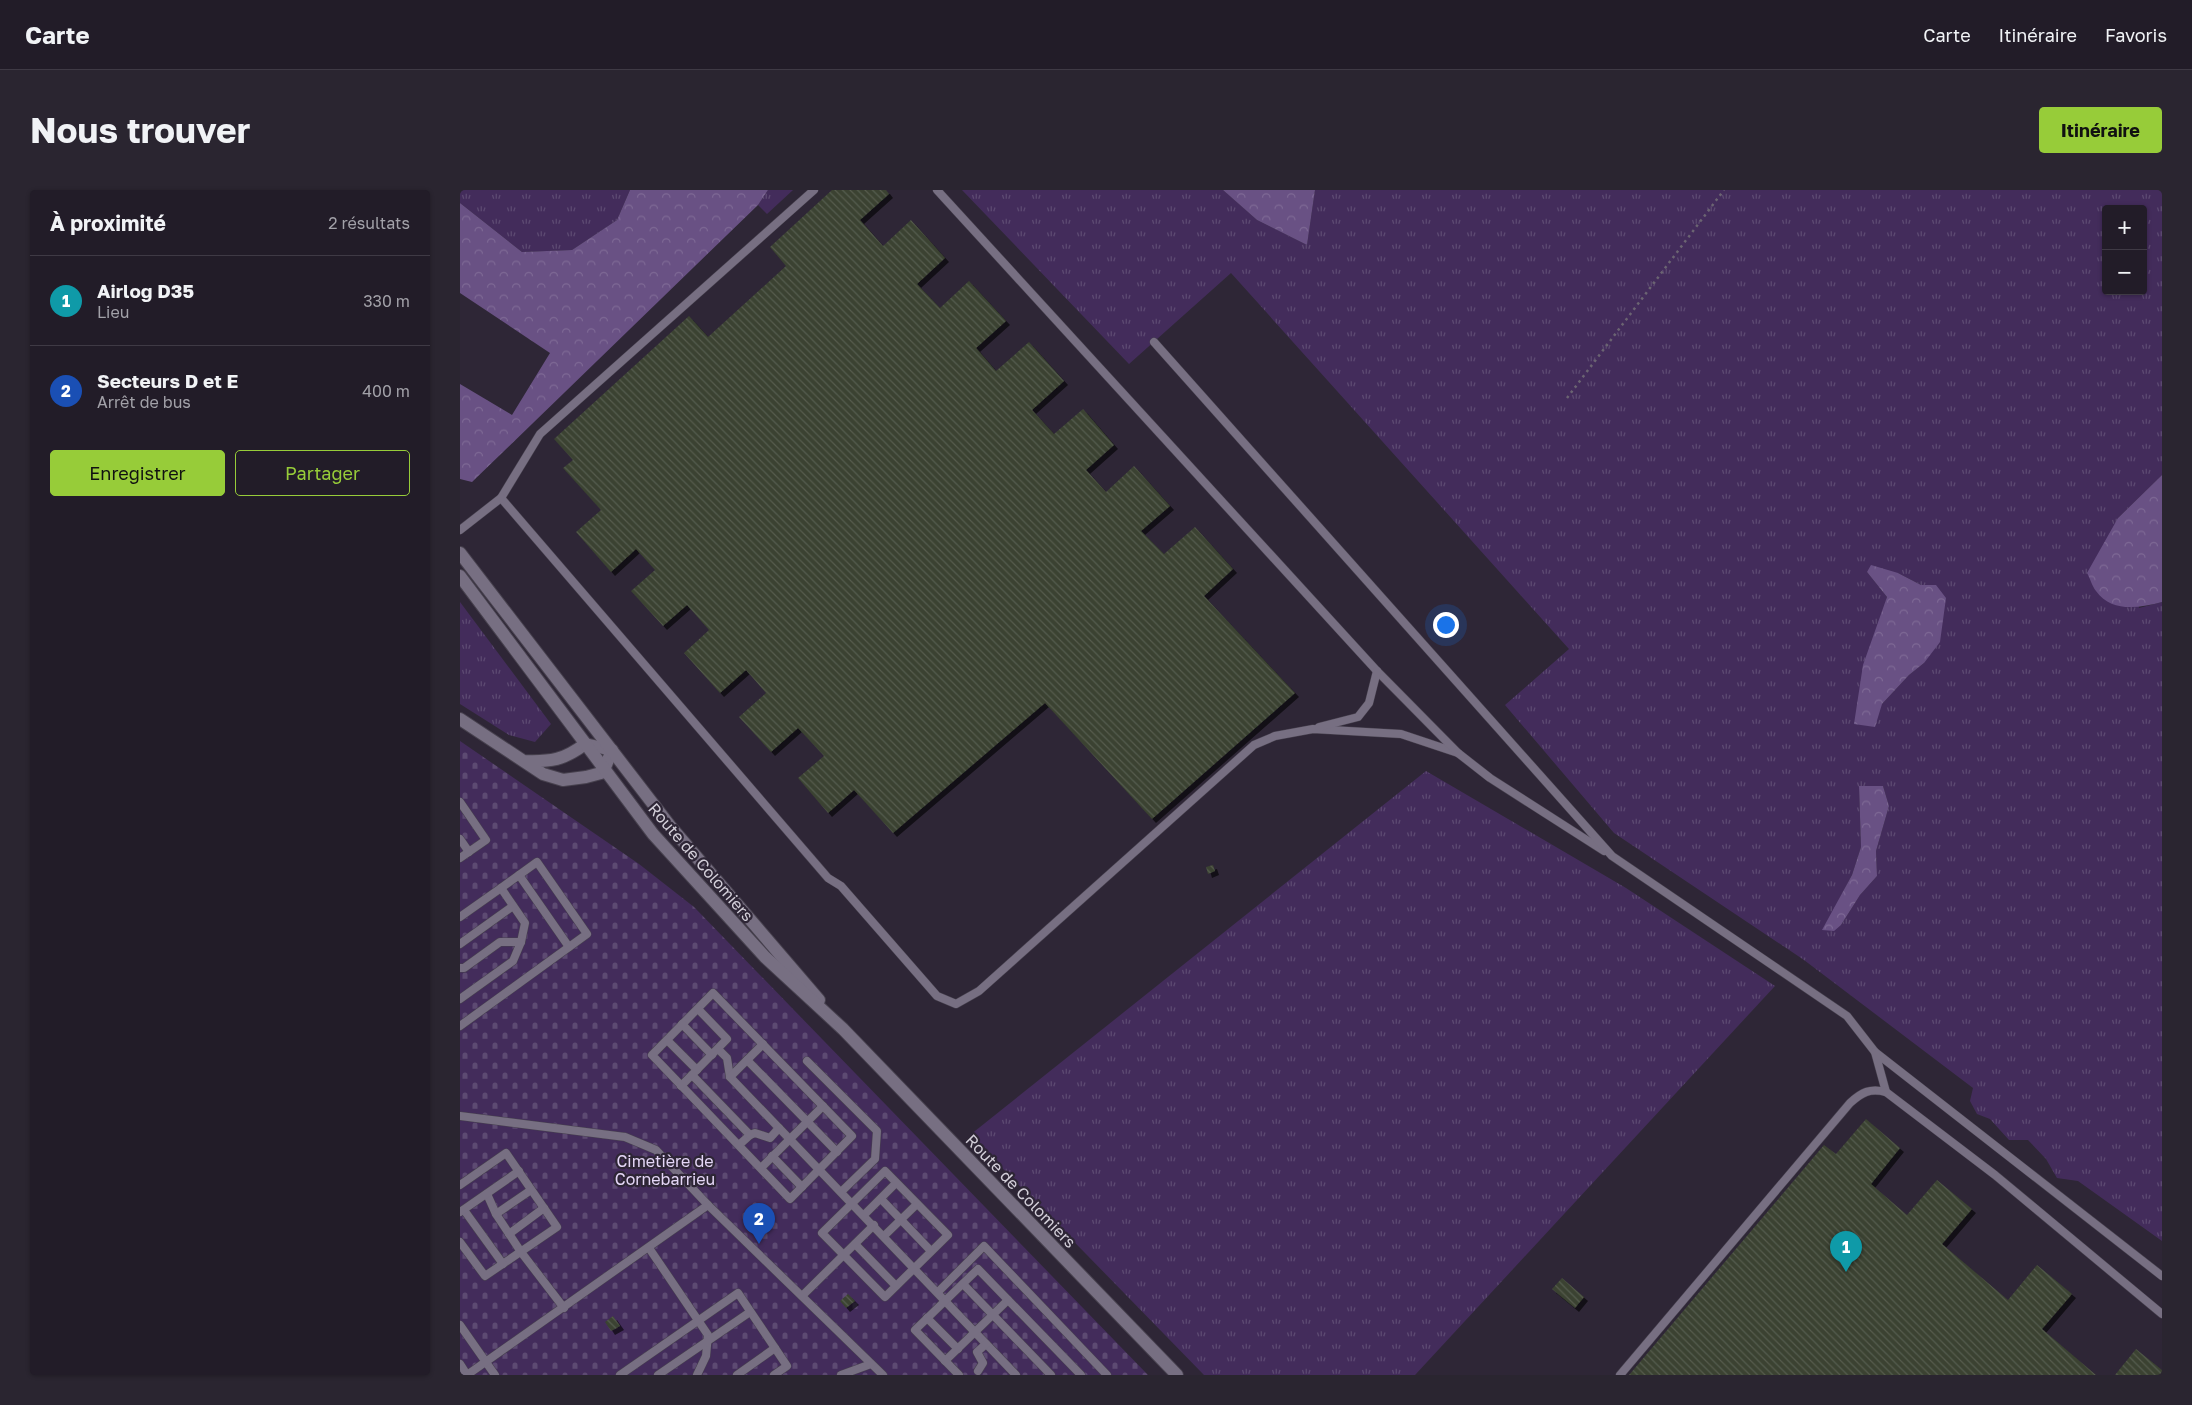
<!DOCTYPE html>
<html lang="fr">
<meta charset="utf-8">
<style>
body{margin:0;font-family:"Golos Text",sans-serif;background:#2a2530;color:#f1f3f6}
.controls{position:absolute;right:15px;top:15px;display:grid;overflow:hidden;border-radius:5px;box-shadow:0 1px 4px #0004}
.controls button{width:45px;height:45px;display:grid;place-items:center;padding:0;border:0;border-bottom:1px solid #3f3a45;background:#221c28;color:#f1f3f6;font:25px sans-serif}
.you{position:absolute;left:985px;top:434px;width:18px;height:18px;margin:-12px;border:4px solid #fff;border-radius:50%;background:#1a73e8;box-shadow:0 0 0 8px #1a73e833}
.badge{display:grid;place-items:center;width:32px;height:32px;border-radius:50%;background:#97cc39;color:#fff;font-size:16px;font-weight:700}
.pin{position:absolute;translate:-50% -41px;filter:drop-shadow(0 1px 2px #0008)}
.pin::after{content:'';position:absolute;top:26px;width:18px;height:15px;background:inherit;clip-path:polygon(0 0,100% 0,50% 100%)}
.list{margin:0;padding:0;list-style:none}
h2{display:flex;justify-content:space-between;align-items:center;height:65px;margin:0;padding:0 20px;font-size:21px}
h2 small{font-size:16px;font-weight:400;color:#a2a1a8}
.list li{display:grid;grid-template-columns:32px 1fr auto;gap:15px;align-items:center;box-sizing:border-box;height:90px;padding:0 20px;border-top:1px solid #3f3a45}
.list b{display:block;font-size:19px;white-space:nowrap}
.list p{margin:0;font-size:16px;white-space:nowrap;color:#a2a1a8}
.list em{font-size:16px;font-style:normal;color:#a2a1a8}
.actions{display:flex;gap:10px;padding:15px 20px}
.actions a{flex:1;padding:11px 0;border:1px solid #97cc39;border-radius:5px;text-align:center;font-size:18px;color:#97cc39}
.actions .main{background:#97cc39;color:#111}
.map{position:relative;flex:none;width:1702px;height:1185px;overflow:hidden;border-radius:5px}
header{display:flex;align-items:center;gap:30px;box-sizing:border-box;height:70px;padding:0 25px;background:#221c28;border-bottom:1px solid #3f3a45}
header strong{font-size:24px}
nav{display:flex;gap:28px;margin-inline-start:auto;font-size:18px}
.intro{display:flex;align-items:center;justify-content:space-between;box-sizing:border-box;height:120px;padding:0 30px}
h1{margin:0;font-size:35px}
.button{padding:12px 22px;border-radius:5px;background:#97cc39;color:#111;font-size:18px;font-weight:700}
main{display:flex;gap:30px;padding:0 30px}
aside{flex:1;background:#221c28;border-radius:5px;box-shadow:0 1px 4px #0004}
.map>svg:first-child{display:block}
</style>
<header>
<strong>Carte</strong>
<nav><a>Carte</a><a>Itinéraire</a><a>Favoris</a></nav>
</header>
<div class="intro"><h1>Nous trouver</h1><a class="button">Itinéraire</a></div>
<main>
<aside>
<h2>À proximité<small>2 résultats</small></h2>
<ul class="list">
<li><span class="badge" style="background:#0f9aa8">1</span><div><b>Airlog D35</b><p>Lieu</p></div><em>330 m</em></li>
<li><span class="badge" style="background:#1a4fb4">2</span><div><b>Secteurs D et E</b><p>Arrêt de bus</p></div><em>400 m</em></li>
</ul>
<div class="actions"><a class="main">Enregistrer</a><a>Partager</a></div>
</aside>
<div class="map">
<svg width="1702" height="1185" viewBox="0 0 1702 1185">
<defs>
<pattern id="grass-tufts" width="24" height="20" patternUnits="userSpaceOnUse" patternTransform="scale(1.25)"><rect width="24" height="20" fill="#432c5b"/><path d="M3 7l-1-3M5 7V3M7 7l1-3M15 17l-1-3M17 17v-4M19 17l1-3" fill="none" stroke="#5d4a72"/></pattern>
<pattern id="forest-crowns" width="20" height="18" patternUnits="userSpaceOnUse" patternTransform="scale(1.25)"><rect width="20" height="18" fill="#695184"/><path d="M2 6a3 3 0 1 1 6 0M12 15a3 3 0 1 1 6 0" fill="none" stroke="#7e6995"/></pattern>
<pattern id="cemetery-stones" width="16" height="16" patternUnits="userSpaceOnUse" patternTransform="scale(1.25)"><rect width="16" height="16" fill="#432c5b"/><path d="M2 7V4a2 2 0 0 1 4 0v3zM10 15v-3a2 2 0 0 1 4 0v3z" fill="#5d4a72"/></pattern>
<pattern id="building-back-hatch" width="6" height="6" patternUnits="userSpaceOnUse" patternTransform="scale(1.25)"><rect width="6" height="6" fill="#3a4231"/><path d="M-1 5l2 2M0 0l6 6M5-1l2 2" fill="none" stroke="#565c4e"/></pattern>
<filter id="shadow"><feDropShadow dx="4" dy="4" stdDeviation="0" flood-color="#0009"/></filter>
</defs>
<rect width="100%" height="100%" fill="#2e2636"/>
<g fill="url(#grass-tufts)" fill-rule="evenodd">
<path d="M 0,0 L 170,0 L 157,30 L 112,60 L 62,62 L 0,13 Z"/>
<path d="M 308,0 L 333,0 L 307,24 L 298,15 Z"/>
<path d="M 502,0 L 763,0 L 797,30 L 847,55 L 855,0 L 1702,0 L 1702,285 L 1658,328 L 1679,418 L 1702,412 L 1702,1051 L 1618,991 L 1597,988 L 1586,969 L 1568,950 L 1549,950 L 1530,929 L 1517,924 L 1510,911 L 1513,898 L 1344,770 L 1154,643 L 1045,515 L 1109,459 L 771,83 L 669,174 ZM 1646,19 L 1683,19 L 1683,101 L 1646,101 ZM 1407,382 L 1438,383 L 1461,395 L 1476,395 L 1464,473 L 1449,485 L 1422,514 L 1422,426 L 1427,407 ZM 1399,596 L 1423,596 L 1429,616 L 1416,661 L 1417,686 L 1400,705 L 1381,735 L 1363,740 L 1392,685 L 1401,657 Z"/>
<path d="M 0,412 L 91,534 L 75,552 L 49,545 L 0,514 Z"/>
<path d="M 966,581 L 1166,698 L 1315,796 L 955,1185 L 744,1185 L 510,945 Z"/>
</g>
<g fill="url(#forest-crowns)">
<path d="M 170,0 L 308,0 L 298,15 L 12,292 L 0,289 L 0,194 L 52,225 L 90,163 L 0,103 L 0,13 L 62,62 L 112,60 L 157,30 Z"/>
<path d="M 763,0 L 855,0 L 847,55 L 797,30 Z"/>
<path d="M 1702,285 L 1702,412 C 1679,418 1652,423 1636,401 C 1632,396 1630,388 1627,383 L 1658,328 Z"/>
<path d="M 1411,375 L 1438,383 L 1461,395 L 1476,395 L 1486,408 L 1480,452 L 1464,473 L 1449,485 L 1422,514 L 1415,537 L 1394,534 L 1403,475 L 1427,407 L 1407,382 Z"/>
<path d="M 1399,596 L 1423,596 L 1429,616 L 1416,661 L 1417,686 L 1400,705 L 1381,735 L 1374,741 L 1362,740 L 1392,685 L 1401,657 Z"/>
</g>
<path fill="url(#cemetery-stones)" d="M 0,551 L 179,674 L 234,717 L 688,1185 L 0,1185 Z"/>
<g fill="url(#building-back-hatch)" filter="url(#shadow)">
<path d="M 372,0 L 426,0 L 429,4 L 400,30 L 423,56 L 451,30 L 485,68 L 457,94 L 480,118 L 509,91 L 546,131 L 516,158 L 536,181 L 569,152 L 604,191 L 572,220 L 594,244 L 623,219 L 654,255 L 626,280 L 646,302 L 674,276 L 710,316 L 681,341 L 704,364 L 735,337 L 773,379 L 744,406 L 835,503 L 692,629 L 585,513 L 433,643 L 394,600 L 368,623 L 338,588 L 364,566 L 338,538 L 311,562 L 279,527 L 306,503 L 286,480 L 260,503 L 224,463 L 249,440 L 227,415 L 203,436 L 171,401 L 195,380 L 176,359 L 151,382 L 116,342 L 141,320 L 103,278 L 113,270 L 94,249 L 229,126 L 248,147 L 326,76 L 310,57 Z"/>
<path d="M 753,675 L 755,681 L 748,684 L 746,677 Z"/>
<path d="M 1406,929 L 1440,958 L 1411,994 L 1447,1025 L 1477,990 L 1512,1019 L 1482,1054 L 1548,1110 L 1577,1075 L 1612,1104 L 1582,1139 L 1636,1185 L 1169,1185 L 1364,955 L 1376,964 Z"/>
<path d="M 1102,1088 L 1124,1107 L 1115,1118 L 1092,1099 Z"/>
<path d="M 388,1104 L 395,1111 L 386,1118 L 380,1111 Z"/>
<path d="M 153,1126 L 160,1136 L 151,1141 L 145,1132 Z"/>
<path d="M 1676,1159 L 1702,1180 L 1702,1185 L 1655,1185 Z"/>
</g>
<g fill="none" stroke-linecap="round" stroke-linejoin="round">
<g stroke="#47414e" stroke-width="9">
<g id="service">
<path d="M 354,0 L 80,244 L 41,308 L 368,688 L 381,696 L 477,806 L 496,814 L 519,801 L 794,555 L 815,546 L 853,539 L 941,544 L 998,563"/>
<path d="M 477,0 L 917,481 L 998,563 L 1030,588 L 1144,661"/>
<path d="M 694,152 L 1152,666 L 1387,826 L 1415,862 L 1702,1086"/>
<path d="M 0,340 L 41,308"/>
<path d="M 859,537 L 898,527 L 909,513 L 917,481"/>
<path d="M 0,612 L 26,650 L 0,668"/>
<path d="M 0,649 L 9,662"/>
<path d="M 59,685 L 109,757"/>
<path d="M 0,727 L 41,698 L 65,733 L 61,752 L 53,771 L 0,809"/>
<path d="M 0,754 L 53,716"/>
<path d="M 0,778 L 4,778 L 40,752 L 61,752"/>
<path d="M 253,803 L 392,946 L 330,1009 L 192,865 Z"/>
<path d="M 222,834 L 252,865"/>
<path d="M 0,836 L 127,744 L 77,672 L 41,698"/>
<path d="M 207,850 L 237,880"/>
<path d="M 258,859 L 267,868 L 270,887 L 556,1185"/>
<path d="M 1415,862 L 1426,902"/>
<path d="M 287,870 L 377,962"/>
<path d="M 347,871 L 417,941 L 415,969 L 381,1002"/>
<path d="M 232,885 L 290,945 L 279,955"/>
<path d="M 270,887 L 303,854"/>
<path d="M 221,896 L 267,849 L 238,819"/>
<path d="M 0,926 L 165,947 L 196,960 L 248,1015 L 423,1185"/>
<path d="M 290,945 L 295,943 L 310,948 L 319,938"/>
<path d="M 312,966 L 342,997"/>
<path d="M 301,978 L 363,916"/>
<path d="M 425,981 L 488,1045 L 425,1107 L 362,1043 Z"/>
<path d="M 0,995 L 46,963 L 97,1037 L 25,1086 L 0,1052"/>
<path d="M 27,1004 L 36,1024 L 61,1062 L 104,1118"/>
<path d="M 421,1009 L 471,1061"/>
<path d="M 4,1020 L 43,1074"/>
<path d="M 0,1022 L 59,981"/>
<path d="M 36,1024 L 71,1000"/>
<path d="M 404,1025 L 436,993"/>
<path d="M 49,1044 L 84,1018"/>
<path d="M 424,1046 L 457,1014"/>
<path d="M 395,1054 L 436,1096"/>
<path d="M 189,1058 L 248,1145 L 246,1166 L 237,1185"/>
<path d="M 503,1094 L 591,1185"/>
<path d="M 478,1102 L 524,1056 L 647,1185"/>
<path d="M 342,1106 L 414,1035"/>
<path d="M 467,1128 L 498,1159"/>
<path d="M 0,1135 L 35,1185"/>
<path d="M 485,1171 L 548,1110"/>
<path d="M 0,1174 L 7,1185"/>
<path d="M 518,1181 L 523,1173 L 517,1162 L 526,1154"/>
<path d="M 7,1185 L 248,1015"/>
<path d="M 160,1185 L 278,1103 L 327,1176 L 314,1185"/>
<path d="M 198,1185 L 290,1122"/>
<path d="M 277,1185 L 315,1158"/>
<path d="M 381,1185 L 411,1174"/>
<path d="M 499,1185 L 455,1140 L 518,1079 L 621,1185"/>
<path d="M 1160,1185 L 1390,913 C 1402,902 1410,898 1426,902 L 1535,985 L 1702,1124"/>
</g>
</g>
<g stroke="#47414e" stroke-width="14">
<path id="tertiary" d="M 0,529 L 83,584 L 103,590 L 126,587 L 141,583 L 144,580 L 152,560 L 125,554 C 104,570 91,572 64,571"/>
</g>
<g stroke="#47414e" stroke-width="14">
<g id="secondary">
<path d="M 0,363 L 210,636 L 359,810"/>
<path d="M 0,386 L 193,644 L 305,767 L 383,839 L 717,1185"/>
</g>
</g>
<path stroke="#6b6472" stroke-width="2.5" stroke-dasharray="2.5 4" stroke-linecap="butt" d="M 1107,208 L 1264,0"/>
<use href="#service" stroke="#776f82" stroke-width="8"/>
<use href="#tertiary" stroke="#776f82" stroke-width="12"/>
<use href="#secondary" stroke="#776f82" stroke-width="12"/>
</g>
<g text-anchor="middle" stroke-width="4.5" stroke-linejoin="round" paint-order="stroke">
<g font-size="16" fill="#d3cfd9" stroke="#2e2636">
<text transform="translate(241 672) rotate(49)" y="6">Route de Colomiers</text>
<text transform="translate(561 1001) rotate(46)" y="6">Route de Colomiers</text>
</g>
<g font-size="16" fill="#e5d7f7" stroke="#2e2636">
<text x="205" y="977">Cimetière de<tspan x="205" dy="18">Cornebarrieu</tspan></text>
</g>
</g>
</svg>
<div class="controls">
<button>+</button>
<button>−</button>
</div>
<div class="you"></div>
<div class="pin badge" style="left:1386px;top:1082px;background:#0f9aa8">1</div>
<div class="pin badge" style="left:299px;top:1054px;background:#1a4fb4">2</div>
</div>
</main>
